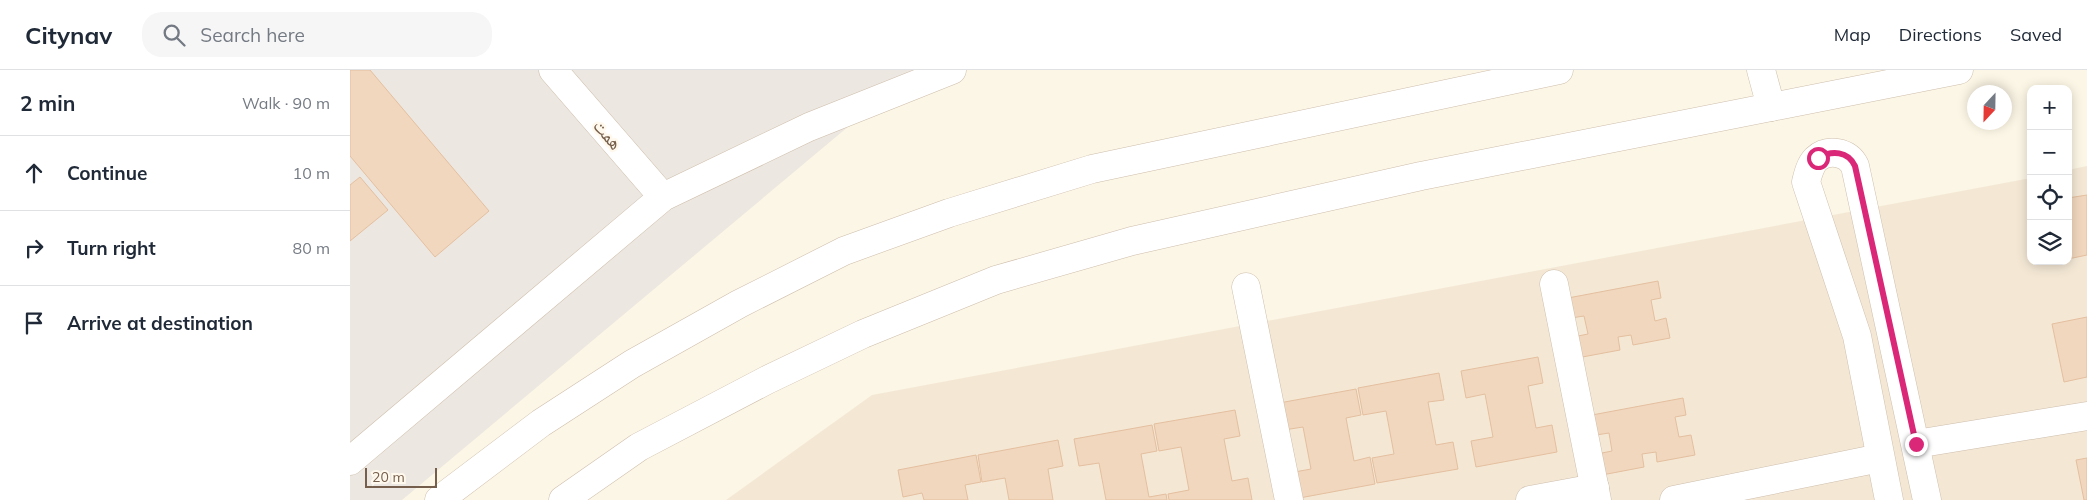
<!DOCTYPE html>
<meta charset="utf-8">
<style>
body{margin:0;font-family:Mulish,"Noto Naskh Arabic",sans-serif;background:#f6f6f7;color:#1f2937}
.controls{position:absolute;right:15px;top:15px;display:grid;overflow:hidden;border-radius:10px;box-shadow:0 2px 12px #0003}
.controls button{width:45px;height:45px;display:grid;place-items:center;padding:0;border:0;border-bottom:1px solid #e0e1e3;background:#fff;color:#1f2937;font:25px sans-serif}
.compass{position:absolute;left:1617px;top:15px;width:45px;height:45px;border-radius:50%;background:#fff;box-shadow:0 2px 12px #0003;rotate:202deg}
.scale{position:absolute;left:15px;bottom:12px;width:72px;box-sizing:border-box;padding-left:5px;border:2px solid #755e4b;border-top:0;font-size:14px;line-height:18px;white-space:nowrap;color:#755e4b;-webkit-text-stroke:4px #fff9ed;paint-order:stroke}
.stop{position:absolute;width:15px;height:15px;margin:-11px;border:4px solid #db2777;border-radius:50%;background:#fff}
.stop.end{background:#db2777;border-color:#fff;box-shadow:0 1px 5px #0008}
.list{margin:0;padding:0;list-style:none}
h2{display:flex;justify-content:space-between;align-items:center;height:65px;margin:0;padding:0 20px;font-size:21px}
h2 small{font-size:16px;font-weight:400;color:#747a83}
.list li{display:grid;grid-template-columns:32px 1fr auto;gap:15px;align-items:center;box-sizing:border-box;height:75px;padding:0 20px;border-top:1px solid #e0e1e3}
.list b{display:block;font-size:19px;white-space:nowrap}
.list em{font-size:16px;font-style:normal;color:#747a83}
.icon{flex:none;width:28px;height:28px;fill:none;stroke:currentColor;stroke-width:2;stroke-linecap:round;stroke-linejoin:round}
.map{position:relative;flex:none;width:1737px;height:430px;overflow:hidden}
header{display:flex;align-items:center;gap:30px;box-sizing:border-box;height:70px;padding:0 25px;background:#fff;border-bottom:1px solid #e0e1e3}
header strong{font-size:24px}
nav{display:flex;gap:28px;margin-inline-start:auto;font-size:18px}
.search{width:350px;height:45px;background:#f6f6f7;display:flex;align-items:center;gap:12px;box-sizing:border-box;padding:0 18px;border-radius:20px;color:#747a83;font-size:19px}
main{display:flex}
aside{flex:1;background:#fff}
.map>svg:first-child{display:block}
</style>
<header>
<strong>Citynav</strong>
<div class="search"><svg class="icon" aria-label="search" viewBox="0 0 24 24"><circle cx="10" cy="10" r="6"/><path d="M15 15l6 6"/></svg>Search here</div>
<nav><a>Map</a><a>Directions</a><a>Saved</a></nav>
</header>
<main>
<aside>
<h2>2 min<small>Walk · 90 m</small></h2>
<ul class="list">
<li><svg class="icon" aria-label="ahead" viewBox="0 0 24 24"><path d="M12 20V5M6 11l6-6 6 6"/></svg><div><b>Continue</b></div><em>10 m</em></li>
<li><svg class="icon" aria-label="right" viewBox="0 0 24 24"><path d="M7 20v-9h11M14 6l5 5-5 5"/></svg><div><b>Turn right</b></div><em>80 m</em></li>
<li><svg class="icon" aria-label="arrive" viewBox="0 0 24 24"><path d="M6 21V4h12l-3 4 3 4H6"/></svg><div><b>Arrive at destination</b></div></li>
</ul>
</aside>
<div class="map">
<svg width="1737" height="430" viewBox="0 0 1737 430">
<rect width="100%" height="100%" fill="#fcf6e6"/>
<path fill="#f4e8d5" d="M 1737,96 L 1737,430 L 376,430 L 522,325 L 1681,108 L 1681,191 L 1718,191 L 1718,100 Z"/>
<path fill="#ece7e0" d="M 0,0 L 566,0 L 52,430 L 0,430 Z"/>
<g fill="#f1d7be" stroke="#e4bf9f">
<path d="M 0,0 L 20,0 L 139,141 L 85,187 L 0,86 Z"/>
<path d="M 10,107 L 38,140 L 0,171 L 0,115 Z"/>
<path d="M 1737,125 L 1737,185 L 1718,189 L 1718,128 Z"/>
<path d="M 1308,211 L 1311,228 L 1301,230 L 1305,251 L 1316,248 L 1320,268 L 1283,275 L 1281,265 L 1268,267 L 1270,280 L 1227,288 L 1223,267 L 1238,264 L 1234,246 L 1221,248 L 1218,228 Z"/>
<path d="M 1737,247 L 1737,307 L 1714,312 L 1702,254 Z"/>
<path d="M 1188,287 L 1193,313 L 1178,316 L 1186,358 L 1202,355 L 1207,382 L 1126,397 L 1121,371 L 1143,367 L 1135,324 L 1116,328 L 1111,301 Z"/>
<path d="M 1089,303 L 1094,330 L 1078,332 L 1086,375 L 1103,372 L 1108,399 L 1027,413 L 1022,388 L 1044,384 L 1036,341 L 1013,345 L 1008,318 Z"/>
<path d="M 1006,319 L 1011,345 L 996,348 L 1004,391 L 1020,387 L 1025,414 L 944,429 L 939,403 L 961,399 L 953,357 L 934,360 L 929,333 Z"/>
<path d="M 1333,328 L 1336,345 L 1325,347 L 1329,367 L 1341,365 L 1345,385 L 1307,392 L 1306,382 L 1292,384 L 1294,397 L 1252,405 L 1247,384 L 1262,381 L 1259,363 L 1246,365 L 1242,345 Z"/>
<path d="M 885,340 L 890,366 L 874,369 L 882,411 L 898,408 L 902,430 L 819,430 L 818,424 L 839,420 L 831,377 L 809,381 L 804,354 Z"/>
<path d="M 802,355 L 807,381 L 791,384 L 799,427 L 816,424 L 817,430 L 756,430 L 749,393 L 729,396 L 724,369 Z"/>
<path d="M 708,370 L 713,396 L 698,399 L 703,430 L 659,430 L 655,408 L 632,412 L 628,385 Z"/>
<path d="M 626,385 L 631,412 L 615,415 L 618,430 L 574,430 L 572,423 L 553,427 L 548,400 Z"/>
<path d="M 1737,388 L 1737,430 L 1734,430 L 1726,390 Z"/>
</g>
<g fill="none" stroke-linecap="round" stroke-linejoin="round">
<g stroke="#cebeac" stroke-width="29">
<g id="minor">
<path d="M 203,0 L 313,127"/>
<path d="M 1411,0 L 1421,37"/>
<path d="M 1204,214 L 1247,430"/>
<path d="M 896,217 L 939,430"/>
<path d="M 1566,374 L 1737,346"/>
<path d="M 0,391 L 313,127 L 459,57 L 602,0"/>
<path d="M 89,430 L 191,353 L 282,294 L 389,234 L 494,181 L 599,143 L 742,99 L 1209,0"/>
<path d="M 213,430 L 289,377 L 417,310 L 513,264 L 646,210 L 782,171 L 1071,106 L 1609,0"/>
<path d="M 1180,430 L 1245,418"/>
<path d="M 1324,430 L 1530,388"/>
<path d="M 1539,430 L 1507,266 L 1456,112 C 1458,104 1460,95 1466,89 C 1478,78 1498,82 1505,96 L 1577,430"/>
</g>
</g>
<use href="#minor" stroke="#fff" stroke-width="28"/>
</g>
<g fill="none" stroke-linecap="round" stroke-linejoin="round">
<path stroke="#db2777" stroke-width="6" d="M 1468,88 C 1482,80 1498,81 1505,96 L 1566,374"/>
</g>
<g text-anchor="middle" stroke-width="5" stroke-linejoin="round" paint-order="stroke">
<g font-size="19" fill="#755e4b" stroke="#fff9ed">
<text transform="translate(258 64) rotate(49)" y="7">همت</text>
</g>
</g>
</svg>
<div class="controls">
<button>+</button>
<button>−</button>
<button><svg class="icon" aria-label="locate" viewBox="0 0 24 24"><circle cx="12" cy="12" r="6"/><path d="M12 2v4M12 18v4M2 12h4M18 12h4"/></svg></button>
<button><svg class="icon" aria-label="layers" viewBox="0 0 24 24"><path d="M12 4l9 5-9 5-9-5zM3 14l9 5 9-5"/></svg></button>
</div>
<svg class="compass" viewBox="-18 -18 36 36"><path d="M0-13l5 13h-10z" fill="#e53935"/><path d="M0 13l5-13h-10z" fill="#747a83"/></svg>
<div class="scale">20 m</div>
<div class="stop" style="left:1468px;top:88px"></div>
<div class="stop end" style="left:1566px;top:374px"></div>
</div>
</main>
